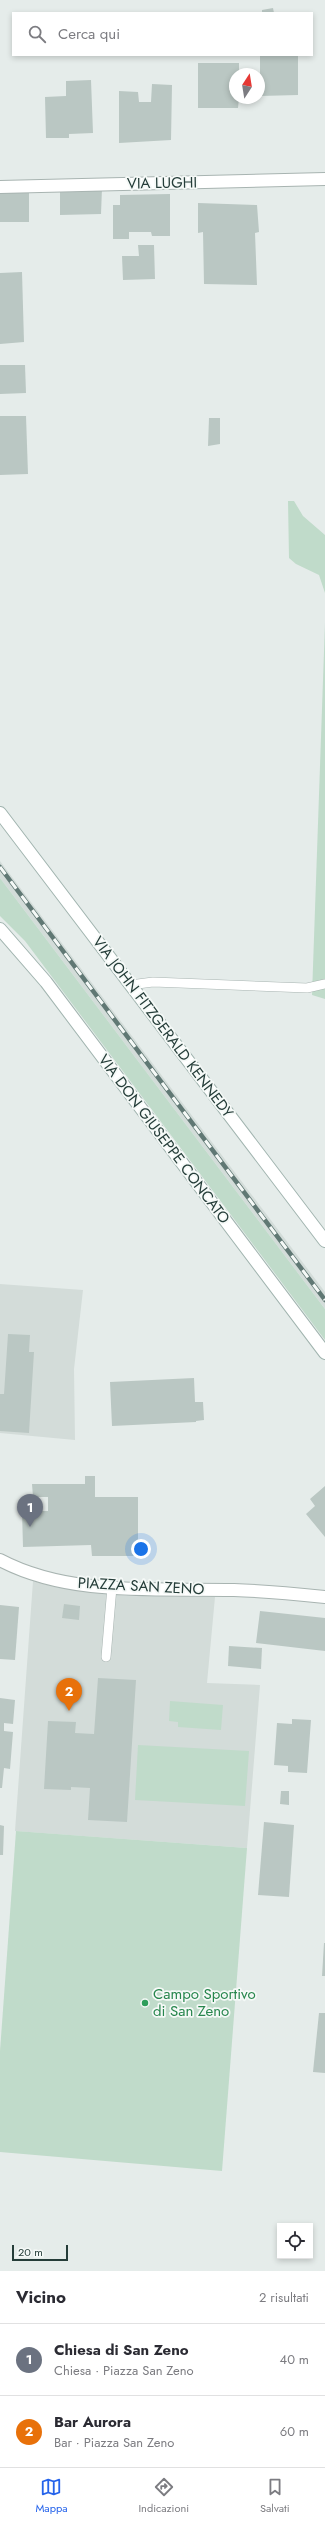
<!DOCTYPE html>
<html lang="it">
<meta charset="utf-8">
<style>
body{margin:0;font-family:Jost,sans-serif;background:#f2f2f3;color:#2b2b33}
.controls{position:absolute;right:12px;bottom:12px;display:grid;overflow:hidden;border-radius:0px;box-shadow:0 2px 6px #0003}
.controls button{width:36px;height:36px;display:grid;place-items:center;padding:0;border:0;border-bottom:1px solid #e1e1e2;background:#fff;color:#2b2b33;font:20px sans-serif}
.compass{position:absolute;left:229px;top:68px;width:36px;height:36px;border-radius:50%;background:#fff;box-shadow:0 2px 6px #0003;rotate:12deg}
.scale{position:absolute;left:12px;bottom:10px;width:56px;box-sizing:border-box;padding-left:4px;border:2px solid #253d39;border-top:0;font-size:11px;line-height:14px;white-space:nowrap;color:#253d39;-webkit-text-stroke:3px #f5f9f7;paint-order:stroke}
.you{position:absolute;left:141px;top:1549px;width:14px;height:14px;margin:-10px;border:3px solid #fff;border-radius:50%;background:#1a73e8;box-shadow:0 0 0 6px #1a73e833}
.badge{display:grid;place-items:center;width:26px;height:26px;border-radius:50%;background:#2563eb;color:#fff;font-size:13px;font-weight:700}
.pin{position:absolute;translate:-50% -33px;filter:drop-shadow(0 1px 2px #0008)}
.pin::after{content:'';position:absolute;top:21px;width:14px;height:12px;background:inherit;clip-path:polygon(0 0,100% 0,50% 100%)}
.list{margin:0;padding:0;list-style:none}
h2{display:flex;justify-content:space-between;align-items:center;height:52px;margin:0;padding:0 16px;font-size:17px}
h2 small{font-size:13px;font-weight:400;color:#7c7c81}
.list li{display:grid;grid-template-columns:26px 1fr auto;gap:12px;align-items:center;box-sizing:border-box;height:72px;padding:0 16px;border-top:1px solid #e1e1e2}
.list b{display:block;font-size:15px;white-space:nowrap}
.list p{margin:0;font-size:13px;white-space:nowrap;color:#7c7c81}
.list em{font-size:13px;font-style:normal;color:#7c7c81}
.icon{flex:none;width:22px;height:22px;fill:none;stroke:currentColor;stroke-width:2;stroke-linecap:round;stroke-linejoin:round}
.map{position:relative;flex:none;width:325px;height:2271px;overflow:hidden}
.search{position:absolute;background:#fff;box-shadow:0 2px 6px #0003;left:12px;right:12px;top:12px;height:44px;display:flex;align-items:center;gap:10px;box-sizing:border-box;padding:0 14px;border-radius:0px;color:#7c7c81;font-size:15px}
.sheet{height:196px;background:#fff}
nav{display:flex;justify-content:space-around;align-items:center;box-sizing:border-box;height:56px;border-top:1px solid #e1e1e2;background:#fff;font-size:11px;color:#7c7c81}
nav a{display:grid;justify-items:center;gap:2px}
nav .on{color:#2563eb}
.map>svg:first-child{display:block}
</style>
<div class="map">
<svg width="325" height="2271" viewBox="0 0 325 2271">
<rect width="100%" height="100%" fill="#e5ecea"/>
<g fill="#d3dcd9">
<path d="M 0,861 L 325,1292 L 325,1309 L 0,878 Z"/>
<path d="M 0,1284 L 83,1290 L 74,1369 L 75,1440 L 0,1433 Z"/>
<path d="M 33,1581 L 55,1587 L 126,1596 L 215,1597 L 207,1683 L 260,1685 L 247,1848 L 15,1831 Z"/>
</g>
<g fill="#c0dbca">
<path d="M 288,501 L 294,501 L 303,516 L 325,535 L 325,593 L 319,575 L 296,564 L 289,558 Z"/>
<path d="M 325,623 L 325,999 L 312,995 Z"/>
<path d="M 0,878 L 325,1309 L 325,1340 L 25,941 L 0,916 Z"/>
<path d="M 170,1701 L 223,1705 L 221,1730 L 178,1727 L 178,1722 L 169,1721 Z"/>
<path d="M 138,1745 L 249,1751 L 245,1806 L 135,1800 Z"/>
<path d="M 16,1831 L 247,1848 L 222,2171 L 0,2152 L 0,2051 Z"/>
</g>
<g fill="#bac7c3">
<path d="M 273,8 L 274,13 L 262,13 L 262,10 Z"/>
<path d="M 260,55 L 298,55 L 298,95 L 260,96 Z"/>
<path d="M 198,63 L 239,63 L 239,74 L 235,74 L 235,98 L 239,98 L 238,108 L 198,108 Z"/>
<path d="M 91,80 L 93,133 L 69,134 L 69,138 L 46,138 L 45,97 L 66,96 L 66,81 Z"/>
<path d="M 152,84 L 172,85 L 171,140 L 119,143 L 119,91 L 138,92 L 139,102 L 151,102 Z"/>
<path d="M 60,188 L 102,188 L 101,214 L 60,215 Z"/>
<rect x="0" y="193" width="29" height="29"/>
<path d="M 170,194 L 170,236 L 152,236 L 151,232 L 129,232 L 129,239 L 113,239 L 113,205 L 120,205 L 120,195 Z"/>
<path d="M 198,203 L 257,205 L 259,232 L 255,233 L 257,285 L 204,284 L 203,232 L 198,233 Z"/>
<path d="M 138,245 L 154,245 L 155,279 L 123,280 L 122,256 L 139,256 Z"/>
<path d="M 22,272 L 24,342 L 0,344 L 0,273 Z"/>
<path d="M 0,365 L 25,365 L 26,393 L 0,394 Z"/>
<path d="M 0,416 L 26,416 L 28,474 L 0,475 Z"/>
<path d="M 209,418 L 220,418 L 220,444 L 208,446 Z"/>
<path d="M 8,1334 L 30,1335 L 29,1352 L 34,1352 L 29,1433 L 0,1431 L 0,1394 L 4,1394 Z"/>
<path d="M 194,1378 L 195,1402 L 203,1402 L 204,1420 L 196,1421 L 196,1422 L 112,1426 L 110,1382 Z"/>
<path d="M 85,1476 L 95,1476 L 95,1497 L 138,1497 L 138,1556 L 92,1556 L 91,1545 L 23,1547 L 22,1511 L 48,1511 L 48,1497 L 33,1497 L 32,1484 L 85,1484 Z"/>
<path d="M 325,1486 L 325,1537 L 306,1514 L 315,1506 L 310,1499 Z"/>
<path d="M 64,1604 L 80,1606 L 79,1620 L 62,1618 Z"/>
<path d="M 0,1605 L 19,1607 L 15,1660 L 0,1659 Z"/>
<path d="M 260,1611 L 325,1618 L 325,1651 L 256,1643 Z"/>
<path d="M 229,1646 L 262,1648 L 261,1669 L 228,1666 Z"/>
<path d="M 98,1678 L 136,1680 L 127,1822 L 88,1820 L 90,1788 L 71,1787 L 71,1790 L 44,1789 L 48,1721 L 76,1722 L 75,1733 L 94,1734 Z"/>
<path d="M 0,1698 L 15,1700 L 13,1724 L 4,1723 L 4,1731 L 13,1732 L 10,1769 L 4,1768 L 2,1788 L 0,1788 Z"/>
<path d="M 292,1719 L 311,1720 L 307,1773 L 288,1772 L 288,1766 L 274,1765 L 277,1723 L 292,1724 Z"/>
<path d="M 281,1791 L 289,1791 L 289,1805 L 280,1804 Z"/>
<path d="M 264,1822 L 294,1825 L 289,1897 L 258,1895 Z"/>
<path d="M 0,1825 L 4,1826 L 3,1855 L 0,1855 Z"/>
<path d="M 324,1943 L 325,1943 L 325,1976 L 322,1976 Z"/>
<path d="M 319,2013 L 325,2013 L 325,2073 L 313,2072 Z"/>
</g>
<g fill="none" stroke-linecap="round" stroke-linejoin="round">
<g stroke="#a8b4b1" stroke-width="10">
<g id="lane">
<path d="M 130,985 L 153,982 L 307,988 L 325,984"/>
<path d="M 106,1657 L 112,1587"/>
</g>
</g>
<g stroke="#a8b4b1" stroke-width="14">
<g id="street">
<path d="M 0,187 L 325,179"/>
<path d="M 0,1560 C 70,1597 157,1588 234,1590 C 264,1591 295,1594 325,1597"/>
</g>
</g>
<g stroke="#a1b4af" stroke-width="14">
<g id="secondary">
<path d="M 0,813 L 325,1241"/>
<path d="M 0,929 L 46,982 L 325,1353"/>
</g>
</g>
<use href="#lane" stroke="#fff" stroke-width="9"/>
<use href="#street" stroke="#fff" stroke-width="12"/>
<use href="#secondary" stroke="#fff" stroke-width="12"/>
<g stroke="#607874" stroke-width="4.5">
<path id="rail" d="M 0,867 L 325,1300"/>
</g>
<use href="#rail" stroke="#f5f9f7" stroke-width="3" stroke-dasharray="9" stroke-linecap="butt"/>
</g>
<circle fill="#2e9e5b" stroke="#f5f9f7" stroke-width="1.5" cx="145" cy="2003" r="4"/>
<g text-anchor="middle" stroke-width="3.5" stroke-linejoin="round" paint-order="stroke">
<g font-size="15" fill="#253d39" stroke="#f5f9f7">
<text transform="translate(162 183) rotate(-1)" y="5">VIA LUGHI</text>
<text transform="translate(163 1027) rotate(53)" y="5">VIA JOHN FITZGERALD KENNEDY</text>
<text transform="translate(164 1139) rotate(53)" y="5">VIA DON GIUSEPPE CONCATO</text>
<text transform="translate(141 1586) rotate(3)" y="5">PIAZZA SAN ZENO</text>
</g>
<g font-size="15" fill="#27864d" stroke="#f5f9f7" text-anchor="start">
<text x="153" y="1999">Campo Sportivo<tspan x="153" dy="17">di San Zeno</tspan></text>
</g>
</g>
</svg>
<div class="controls">
<button><svg class="icon" aria-label="locate" viewBox="0 0 24 24"><circle cx="12" cy="12" r="6"/><path d="M12 2v4M12 18v4M2 12h4M18 12h4"/></svg></button>
</div>
<svg class="compass" viewBox="-18 -18 36 36"><path d="M0-13l5 13h-10z" fill="#e53935"/><path d="M0 13l5-13h-10z" fill="#7c7c81"/></svg>
<div class="scale">20 m</div>
<div class="you"></div>
<div class="pin badge" style="left:30px;top:1527px;background:#6b7280">1</div>
<div class="pin badge" style="left:69px;top:1711px;background:#e8710a">2</div>
<div class="search"><svg class="icon" aria-label="search" viewBox="0 0 24 24"><circle cx="10" cy="10" r="6"/><path d="M15 15l6 6"/></svg>Cerca qui</div>
</div>
<section class="sheet">
<h2>Vicino<small>2 risultati</small></h2>
<ul class="list">
<li><span class="badge" style="background:#6b7280">1</span><div><b>Chiesa di San Zeno</b><p>Chiesa · Piazza San Zeno</p></div><em>40 m</em></li>
<li><span class="badge" style="background:#e8710a">2</span><div><b>Bar Aurora</b><p>Bar · Piazza San Zeno</p></div><em>60 m</em></li>
</ul>
</section>
<nav>
<a class="on"><svg class="icon" aria-label="map" viewBox="0 0 24 24"><path d="M3 6l6-2 6 2 6-2v14l-6 2-6-2-6 2zM9 4v14M15 6v14"/></svg>Mappa</a>
<a><svg class="icon" aria-label="directions" viewBox="0 0 24 24"><path d="M12 3l9 9-9 9-9-9zM9 14v-3h6M13 9l2 2-2 2"/></svg>Indicazioni</a>
<a><svg class="icon" aria-label="saved" viewBox="0 0 24 24"><path d="M7 4h10v16l-5-4-5 4z"/></svg>Salvati</a>
</nav>
